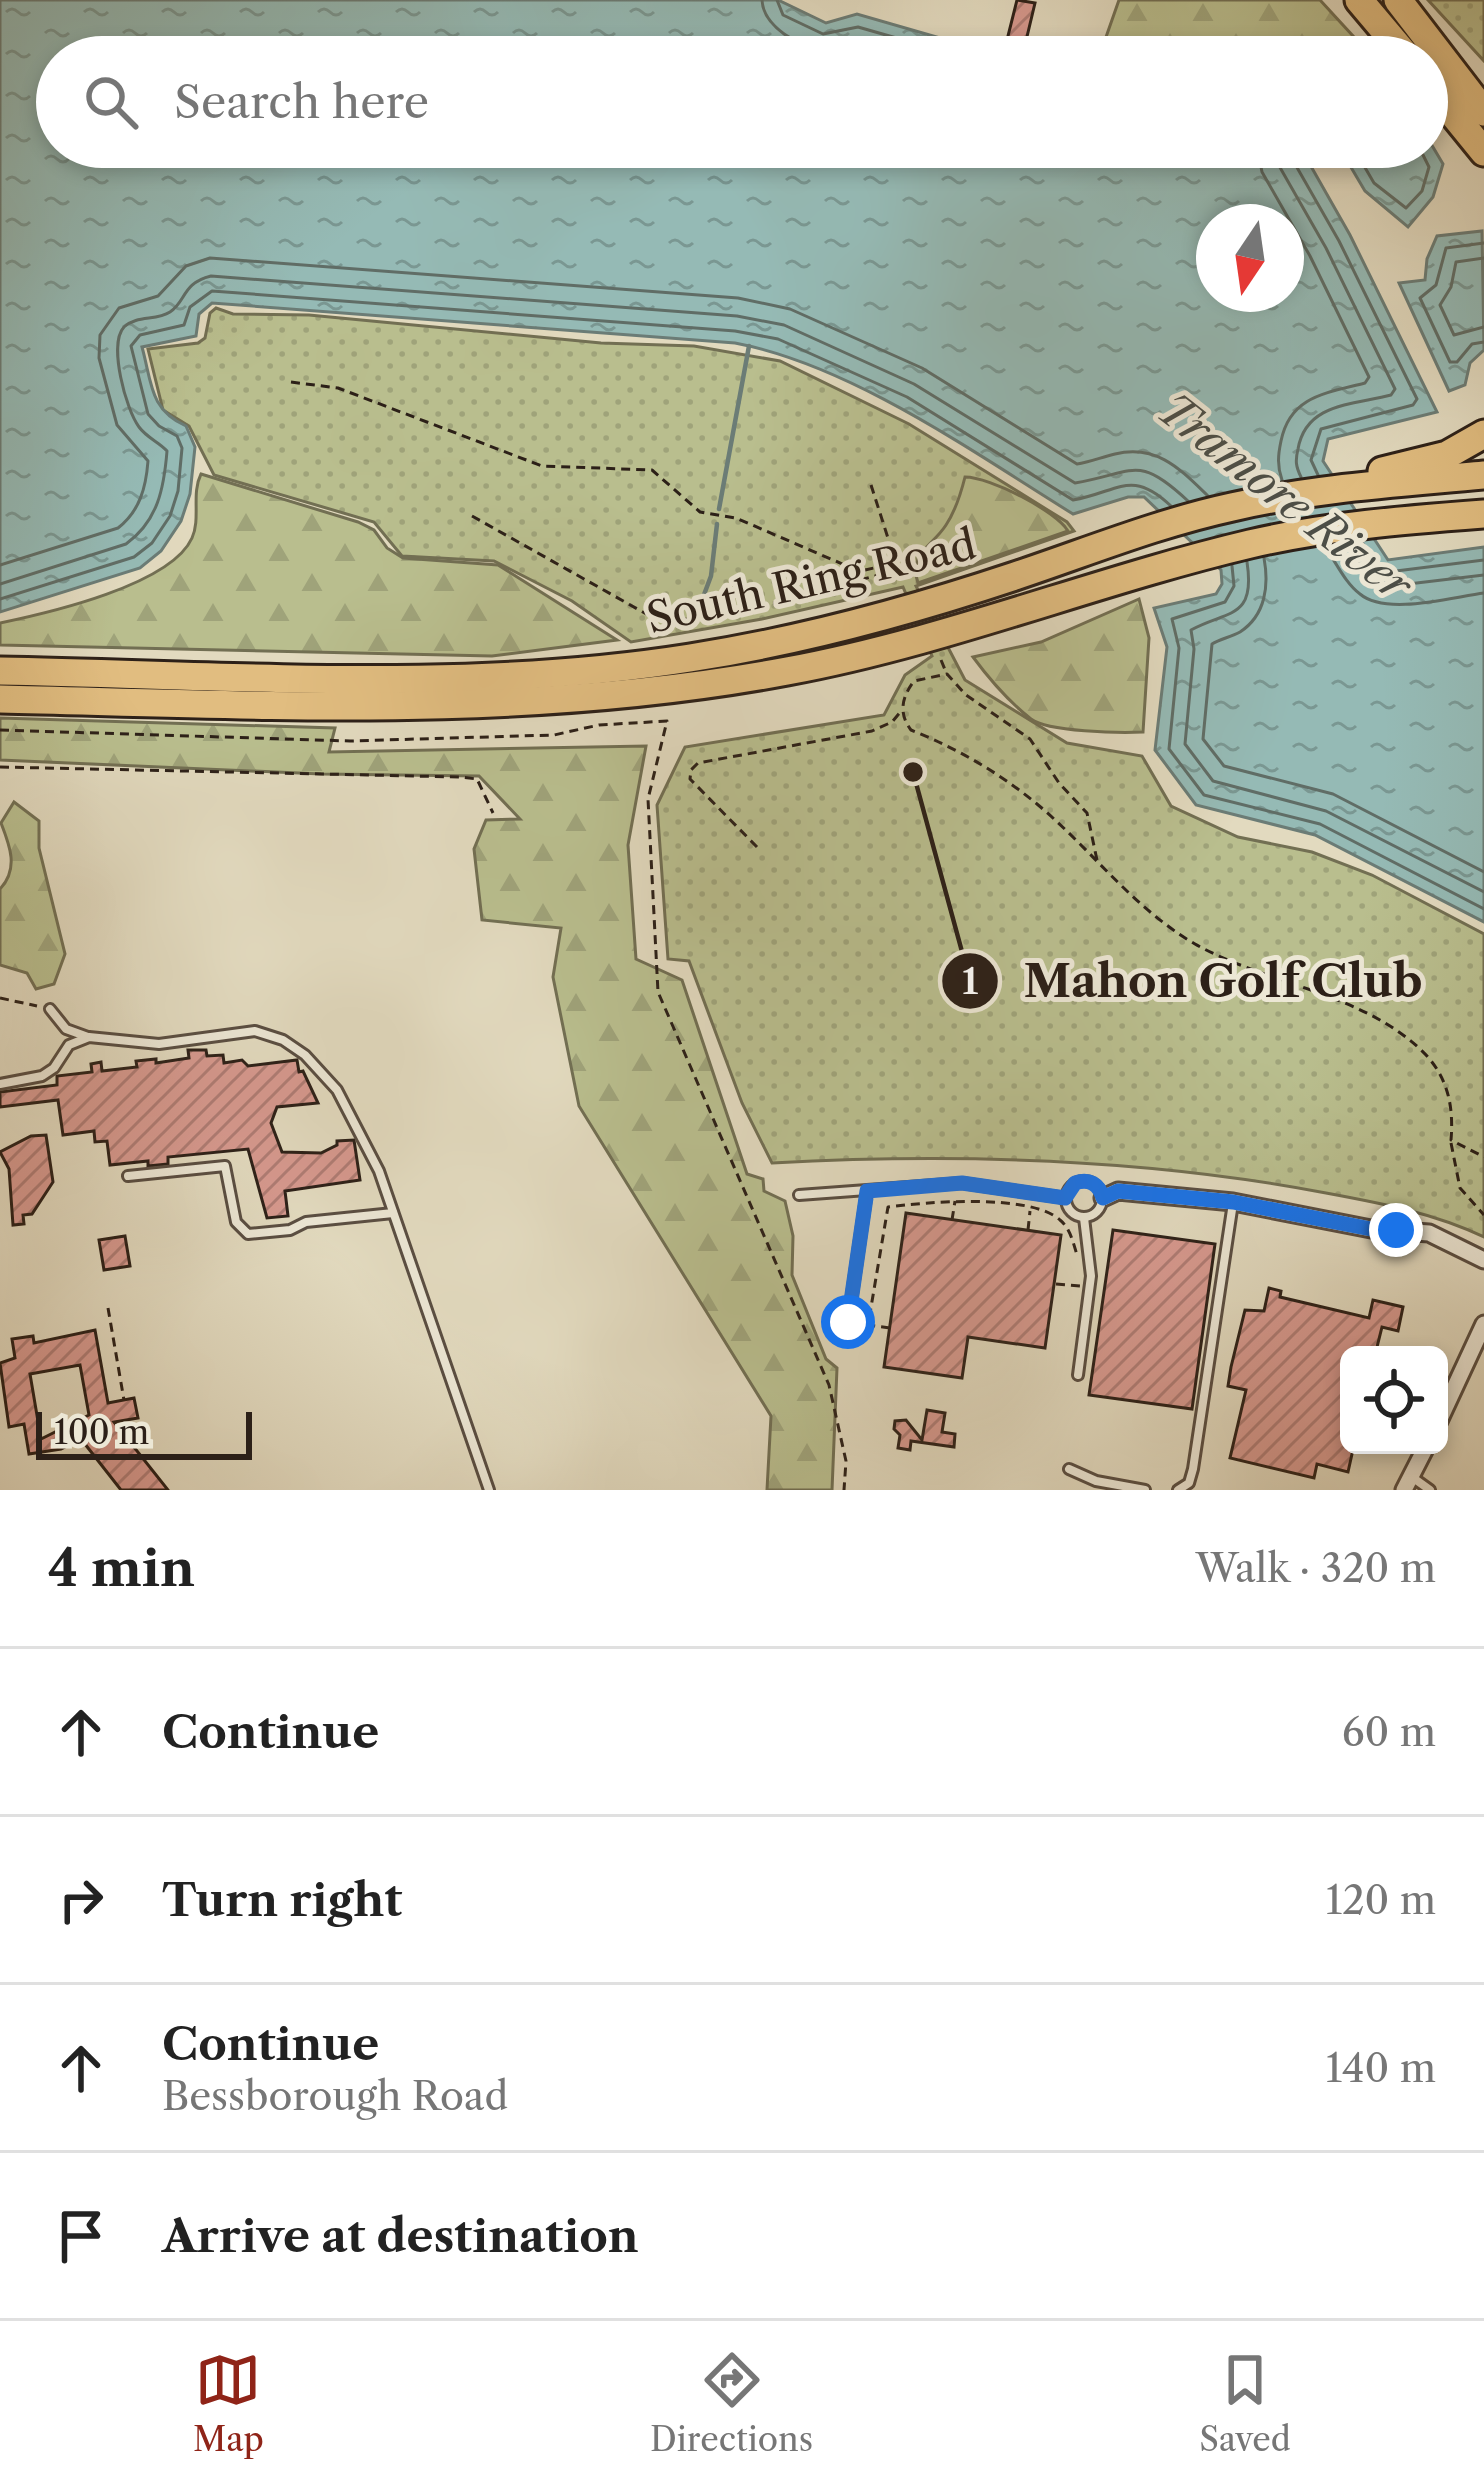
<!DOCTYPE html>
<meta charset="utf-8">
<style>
body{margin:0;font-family:"Libre Caslon Text",serif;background:#f6f6f6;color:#222}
.controls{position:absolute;right:36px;bottom:36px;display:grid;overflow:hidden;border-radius:18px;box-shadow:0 6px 18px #0003}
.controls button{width:108px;height:108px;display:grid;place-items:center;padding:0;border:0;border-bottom:3px solid #e0e0e0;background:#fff;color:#222;font:60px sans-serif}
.compass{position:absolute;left:1196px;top:204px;width:108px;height:108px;border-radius:50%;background:#fff;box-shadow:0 6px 18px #0003;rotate:193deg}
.scale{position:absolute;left:36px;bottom:30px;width:216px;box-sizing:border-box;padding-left:12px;border:6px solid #2c2018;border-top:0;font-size:33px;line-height:42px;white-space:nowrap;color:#2c2018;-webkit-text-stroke:9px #ece7d5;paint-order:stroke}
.stop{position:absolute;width:36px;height:36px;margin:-27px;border:9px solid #1a73e8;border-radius:50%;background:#fff}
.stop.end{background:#1a73e8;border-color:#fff;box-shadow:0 3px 12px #0008}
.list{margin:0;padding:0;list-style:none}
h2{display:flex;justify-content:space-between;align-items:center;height:156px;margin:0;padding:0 48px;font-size:51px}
h2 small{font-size:39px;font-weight:400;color:#767676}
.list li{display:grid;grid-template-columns:78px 1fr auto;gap:36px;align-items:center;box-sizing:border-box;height:168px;padding:0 48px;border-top:3px solid #e0e0e0}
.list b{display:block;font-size:45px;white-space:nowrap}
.list p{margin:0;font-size:39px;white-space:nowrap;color:#767676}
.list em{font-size:39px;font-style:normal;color:#767676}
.icon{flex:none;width:66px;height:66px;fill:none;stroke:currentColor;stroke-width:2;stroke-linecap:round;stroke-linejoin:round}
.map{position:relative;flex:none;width:1484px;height:1490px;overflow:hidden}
.search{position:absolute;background:#fff;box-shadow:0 6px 18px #0003;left:36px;right:36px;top:36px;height:132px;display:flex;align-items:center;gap:30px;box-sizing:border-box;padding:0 42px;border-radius:66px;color:#767676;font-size:45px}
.sheet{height:828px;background:#fff}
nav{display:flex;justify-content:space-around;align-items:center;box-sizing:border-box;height:168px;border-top:3px solid #e0e0e0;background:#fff;font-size:33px;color:#767676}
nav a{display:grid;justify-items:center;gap:6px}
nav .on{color:#8f2418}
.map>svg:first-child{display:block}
</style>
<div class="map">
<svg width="1484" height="1490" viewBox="0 0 1484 1490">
<defs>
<pattern id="green-dots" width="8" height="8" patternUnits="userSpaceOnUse" patternTransform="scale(3)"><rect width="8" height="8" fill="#b9be8e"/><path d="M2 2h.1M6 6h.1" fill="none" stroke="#9fa37a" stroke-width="1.8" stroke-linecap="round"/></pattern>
<pattern id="forest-firs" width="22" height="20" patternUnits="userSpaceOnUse" patternTransform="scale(3)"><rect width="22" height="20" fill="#b9be8e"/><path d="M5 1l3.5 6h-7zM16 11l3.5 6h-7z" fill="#9fa37a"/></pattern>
<pattern id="water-ripples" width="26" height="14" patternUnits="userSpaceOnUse" patternTransform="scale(3)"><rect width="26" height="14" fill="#95bab5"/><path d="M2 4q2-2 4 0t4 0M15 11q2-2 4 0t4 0" fill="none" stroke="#7a9792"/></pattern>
<pattern id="building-hatch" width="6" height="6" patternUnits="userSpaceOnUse" patternTransform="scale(3)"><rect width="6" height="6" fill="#d7998f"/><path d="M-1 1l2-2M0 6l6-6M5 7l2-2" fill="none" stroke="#af7c74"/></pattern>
</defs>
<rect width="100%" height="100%" fill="#e2dabf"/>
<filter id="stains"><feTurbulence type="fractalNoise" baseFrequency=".00167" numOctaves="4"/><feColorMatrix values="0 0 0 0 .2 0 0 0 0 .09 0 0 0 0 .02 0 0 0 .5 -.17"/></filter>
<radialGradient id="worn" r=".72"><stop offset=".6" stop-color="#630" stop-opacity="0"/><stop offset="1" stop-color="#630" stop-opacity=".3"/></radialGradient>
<g fill="url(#green-dots)" stroke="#726f53" stroke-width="3">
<path d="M 1428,0 L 1484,0 L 1484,61 Z"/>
<path d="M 216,308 L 233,314 L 309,315 L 601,343 L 694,346 L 780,361 L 909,424 L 1067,522 L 1074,531 L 916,586 L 965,680 L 1067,743 L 1142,756 L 1171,806 L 1238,837 L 1312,852 L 1372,875 L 1484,934 L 1484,1237 C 1434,1213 1380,1203 1326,1193 C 1144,1158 957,1153 772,1163 L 742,1103 L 689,961 L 668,959 L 657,805 L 685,747 L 884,715 L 905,675 L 932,656 L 903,587 L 762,619 L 631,642 L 572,601 L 494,561 L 402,556 L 374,522 L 214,475 L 189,426 L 163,410 L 148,349 L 198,343 L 205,338 L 210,313 Z"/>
</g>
<g fill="url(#forest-firs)" stroke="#726f53" stroke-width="3">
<path d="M 1119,0 L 1320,0 L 1364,48 L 1358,57 L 1099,57 Z"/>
<path d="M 201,474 L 358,522 L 374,530 L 387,548 L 403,558 L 498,565 L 617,640 L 492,656 L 0,645 L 0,623 C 48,613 171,585 192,538 C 201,518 191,494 201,474 Z"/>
<path d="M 965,477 C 990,477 1056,511 1068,531 L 918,583 C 908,553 932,547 946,525 C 956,510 961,493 965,477 Z"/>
<path d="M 1139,599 L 1149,638 L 1143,732 C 1120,733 1048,732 1031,719 C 1008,701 990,680 973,657 L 1041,642 Z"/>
<path d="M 0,718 L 335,728 L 329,752 L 646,746 L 628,845 L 636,959 L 682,980 L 747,1174 L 763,1179 L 764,1191 L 785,1201 L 793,1236 L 792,1275 L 826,1359 L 837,1368 L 832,1490 L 767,1490 L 771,1416 L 579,1106 L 553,977 L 561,928 L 482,920 L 474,849 L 486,820 L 520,819 L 479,776 L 321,774 L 0,760 Z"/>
<path d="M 14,802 L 39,821 L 39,848 L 65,954 L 54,984 L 36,989 L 27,973 L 0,965 L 0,889 C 19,869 10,846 1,823 Z"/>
</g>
<g fill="url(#water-ripples)" stroke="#6b7c76" stroke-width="3" fill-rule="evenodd">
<path d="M 0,0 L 778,0 L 826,23 L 857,14 L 1006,57 L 57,57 L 57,147 L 1300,147 L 1350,235 L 1437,412 L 1328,439 L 1323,461 L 1388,560 L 1484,547 L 1484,922 L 1315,835 L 1196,805 L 1155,750 L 1167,647 L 1154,608 L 1216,594 L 1222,584 L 1221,570 L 1144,497 L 1128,497 L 1073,514 C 973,452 851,365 735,343 L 212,303 L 199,314 L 196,336 L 142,347 C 152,383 149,409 186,426 L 195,447 L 190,494 L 181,521 L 161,551 L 140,568 L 0,612 ZM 1214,222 L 1286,222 L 1286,294 L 1214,294 Z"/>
<path d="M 1427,137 L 1443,164 L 1433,197 L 1408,227 L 1365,191 L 1339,147 L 1427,147 Z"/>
<path d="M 1482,231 L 1484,350 L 1470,363 L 1465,385 L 1449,391 L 1399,283 L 1425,280 L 1427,259 L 1437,236 Z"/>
</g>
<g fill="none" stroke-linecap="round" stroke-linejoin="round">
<g stroke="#606d66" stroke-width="3">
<path d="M 762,0 C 763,26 799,48 825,50 C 838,50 849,42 862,44 C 878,46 894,53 909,57"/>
<path d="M 777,0 L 783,15 L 823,34 L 858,27 L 963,57"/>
<path d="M 1257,147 L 1262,172 L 1310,256 L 1369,377 L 1365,383 C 1326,393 1290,396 1281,441 C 1278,455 1277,466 1282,480"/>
<path d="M 1275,147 L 1278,164 L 1326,248 L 1395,389 L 1391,395 C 1352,405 1306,403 1298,449 C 1295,461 1296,467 1301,477"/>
<path d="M 1290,147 L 1291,157 L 1339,241 L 1417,399 L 1413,405 L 1321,429 L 1311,460 L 1318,475"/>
<path d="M 1353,147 L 1374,183 L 1406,208 L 1422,191 L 1429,167 L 1419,147"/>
<path d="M 1484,243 L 1446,248 L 1436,285 L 1420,298 L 1450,362 L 1457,362 L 1472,344 L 1484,342"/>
<path d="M 1484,258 L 1456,262 L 1451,287 L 1440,305 L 1454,335 L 1484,327"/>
<path d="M 1362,542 L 1379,567 L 1388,572 L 1484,560"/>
<path d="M 1345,544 L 1368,577 L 1383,587 L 1484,575"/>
<path d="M 1325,547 C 1336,562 1345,583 1360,594 C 1386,616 1452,597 1484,593"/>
<path d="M 1264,558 C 1269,585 1266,615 1240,632 C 1231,637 1220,639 1212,644 L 1203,739 L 1224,766 L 1333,794 L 1484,872"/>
<path d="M 1247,562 C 1256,620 1227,610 1191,630 L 1194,649 L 1185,744 L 1213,781 L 1326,811 L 1484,892"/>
<path d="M 0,565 L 118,528 C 140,511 146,487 148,461 L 117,425 L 99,358 L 100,335 L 119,308 L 158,296 L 186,266 L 210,258 L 738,298 L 790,309 L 922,368 L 1077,464 C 1090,462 1102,457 1115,454 C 1157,444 1180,469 1208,496"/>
<path d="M 1232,566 L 1234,586 L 1225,602 L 1172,619 L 1179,648 L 1169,749 L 1204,795 L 1320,824 L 1484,909"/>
<path d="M 0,584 L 126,544 C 158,521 164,488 167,451 C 159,442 147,438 139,427 C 126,410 108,344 124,327 C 137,315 156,321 170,312 C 186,302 182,283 211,276 L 737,316 L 784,325 L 914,384 L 1075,483 C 1135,473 1137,453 1188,501"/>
<path d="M 0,599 L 134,557 L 152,543 L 170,516 L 178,491 L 182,448 L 177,436 L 159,426 L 148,414 L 131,346 L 140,335 L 184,325 L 190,307 L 212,291 L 735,331 L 778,339 L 907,397 L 1073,500 C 1119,492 1131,468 1171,506"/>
</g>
<g stroke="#6b7c76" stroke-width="4.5">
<path d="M 719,509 L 749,346"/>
<path d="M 702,600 L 711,576 L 717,524"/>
</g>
</g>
<g fill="url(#building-hatch)" stroke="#2c2018" stroke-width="3" fill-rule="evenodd">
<path d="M 1017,0 L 1035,3 L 1025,45 L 1007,40 Z"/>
<path d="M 188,1050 L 206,1050 L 207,1056 L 223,1055 L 224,1063 L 242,1060 L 248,1066 L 297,1060 L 299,1072 L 303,1071 L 318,1103 L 277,1107 L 271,1123 L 282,1152 L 321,1153 L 337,1145 L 337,1141 L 354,1140 L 360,1180 L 285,1191 L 288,1216 L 267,1218 L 248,1149 L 168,1157 L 168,1164 L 148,1166 L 148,1161 L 110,1165 L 107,1141 L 95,1142 L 94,1131 L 63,1135 L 58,1100 L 0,1107 L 0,1092 L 57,1085 L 57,1076 L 92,1072 L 91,1064 L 101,1062 L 102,1071 L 137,1067 L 136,1061 L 156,1059 L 156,1063 L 189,1058 Z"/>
<path d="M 46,1135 L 53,1182 L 32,1214 L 23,1215 L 24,1224 L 13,1225 L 9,1169 L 0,1152 L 31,1136 Z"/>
<path d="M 906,1213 L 1061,1235 L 1045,1348 L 968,1337 L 962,1378 L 884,1367 Z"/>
<path d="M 1113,1230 L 1215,1244 L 1192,1409 L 1089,1395 Z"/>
<path d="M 125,1236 L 130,1266 L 104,1270 L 99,1240 Z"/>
<path d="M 1269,1288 L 1281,1291 L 1280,1297 L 1369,1318 L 1373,1300 L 1403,1307 L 1398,1331 L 1382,1327 L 1375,1355 L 1349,1355 L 1349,1445 L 1354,1445 L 1348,1472 L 1317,1464 L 1314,1478 L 1230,1458 L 1246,1390 L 1228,1386 L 1231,1367 L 1245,1310 L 1264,1311 Z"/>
<path d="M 95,1330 L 108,1403 L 134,1398 L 138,1418 L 114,1422 L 168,1490 L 121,1490 L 81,1439 L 61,1449 L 29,1454 L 24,1424 L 9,1427 L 0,1363 L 15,1358 L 12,1339 L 33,1336 L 34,1343 ZM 80,1365 L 89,1415 L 41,1439 L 30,1374 Z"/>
<path d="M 927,1410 L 945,1413 L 942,1432 L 955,1434 L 954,1447 L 911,1441 L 910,1450 L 898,1448 L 900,1435 L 894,1429 L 895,1421 L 906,1420 L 922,1440 Z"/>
</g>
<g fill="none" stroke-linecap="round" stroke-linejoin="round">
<g stroke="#5a4e42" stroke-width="14">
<g id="service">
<path d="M 50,1009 L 66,1029 L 88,1037"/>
<path d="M 0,1084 L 42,1076 L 54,1068 L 69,1045 L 89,1037 L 159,1044 L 255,1031 L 283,1040 L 305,1055 L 337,1090 L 379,1171 L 489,1490"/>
<path d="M 128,1176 L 225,1166 L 236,1222 L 248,1234 L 290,1230 L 306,1222 L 393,1213"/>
<circle cx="1084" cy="1199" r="18"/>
<path d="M 799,1195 L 962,1183 L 1065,1198"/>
<path d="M 848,1322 L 867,1191"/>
<path d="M 1078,1375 L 1091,1276 L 1084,1218"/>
<path d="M 1069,1469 L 1096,1481 L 1145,1490"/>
<path d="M 1412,1477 L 1430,1490"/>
<path d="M 1178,1490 L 1189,1483 L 1193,1469 L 1233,1203"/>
</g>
</g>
<g stroke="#5a4e42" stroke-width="21">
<g id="minor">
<path d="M 1103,1198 L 1118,1191 L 1233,1202 L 1371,1229 L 1429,1233 L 1484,1260"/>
<path d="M 1439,1421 L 1484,1324"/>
<path d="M 1404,1490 L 1427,1445"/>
</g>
</g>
<g stroke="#2c2018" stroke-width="33">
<g id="trunk">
<path d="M 1359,0 L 1407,57"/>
<path d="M 1398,0 L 1484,112"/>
<path d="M 1427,82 L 1484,152"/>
<path d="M 1382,471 L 1447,455 L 1484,434"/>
<path d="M 0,671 C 229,675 462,694 690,658 C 799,641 910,611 1015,576 C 1087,552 1158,523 1232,507 C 1314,488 1400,483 1484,475"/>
<path d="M 0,699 C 264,705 526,720 787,671 C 945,642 1094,581 1250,544 C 1327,526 1405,520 1484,514"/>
</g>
</g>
<g stroke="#2c2018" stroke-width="3" stroke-dasharray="9 6" stroke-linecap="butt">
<path d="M 291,382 L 338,388 L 542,466 L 652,470 L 700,512 L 736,518 L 847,566 L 865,570 L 896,563"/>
<path d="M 871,485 L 896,563 L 908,581"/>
<path d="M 472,516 L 657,620 L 694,619 L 752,609 L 901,569"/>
<path d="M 941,660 L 946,672"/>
<path d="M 0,730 L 350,741 L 554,735 L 599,725 L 667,721 L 648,799 L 658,992 L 829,1385 L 846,1461 L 844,1490"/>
<path d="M 0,767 L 460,777 L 477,779 L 493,813"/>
<path d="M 757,847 L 690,779 L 691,770 L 698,763 L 872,731 L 892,722 L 902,710"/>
<path d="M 1097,860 L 1087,813 L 1059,783 L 1030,739 L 966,695 L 947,674 L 914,681 C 902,697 898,713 911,730 C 958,749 998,772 1037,804 C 1092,850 1133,908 1195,944 C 1266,984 1359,992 1420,1049 C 1447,1074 1454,1104 1451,1140 L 1484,1157"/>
<path d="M 0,998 L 37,1006"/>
<path d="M 1451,1143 L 1460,1188 L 1484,1215"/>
<path d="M 952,1220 L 955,1201"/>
<path d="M 1028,1230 L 1030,1211"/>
<path d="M 1056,1284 L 1080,1286"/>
<path d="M 108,1308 L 124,1400"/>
<path d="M 890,1328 L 868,1325 L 888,1207 C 927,1202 1030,1193 1060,1220 C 1070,1228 1073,1242 1077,1255"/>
</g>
<use href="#service" stroke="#ece7d5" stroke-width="8"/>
<use href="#minor" stroke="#ece7d5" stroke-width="15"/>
<use href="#trunk" stroke="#e1bd80" stroke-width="27"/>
</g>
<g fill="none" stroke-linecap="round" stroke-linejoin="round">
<path stroke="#1a73e8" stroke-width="15" d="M 848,1322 L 867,1191 L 962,1183 L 1065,1198 L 1075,1183 C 1089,1178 1099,1184 1103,1198 L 1118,1191 L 1233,1202 L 1371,1229 L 1396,1230"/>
</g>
<g text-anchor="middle" stroke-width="10" stroke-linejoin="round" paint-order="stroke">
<g font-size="42" fill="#2c2018" stroke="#ece7d5">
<text transform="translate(811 581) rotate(-13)" y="15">South Ring Road</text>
</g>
<g font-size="45" font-style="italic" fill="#4c4e47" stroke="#ece7d5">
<text transform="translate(1285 497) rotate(38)" y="16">Tramore River</text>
</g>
</g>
<path fill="none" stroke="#2c2018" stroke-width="4.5" d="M913 772L970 981"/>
<g fill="#2c2018" stroke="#ece7d5" stroke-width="4.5">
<circle cx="913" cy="772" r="12"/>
<circle cx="970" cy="981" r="30"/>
</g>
<g font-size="36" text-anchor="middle" font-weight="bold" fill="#fff">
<text x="970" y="994">1</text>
</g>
<g font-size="45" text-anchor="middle" font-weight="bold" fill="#2c2018" stroke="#ece7d5" stroke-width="10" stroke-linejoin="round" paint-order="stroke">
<text x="1223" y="997">Mahon Golf Club</text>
</g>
<rect width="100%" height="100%" filter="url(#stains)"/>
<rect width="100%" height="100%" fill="url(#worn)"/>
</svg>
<div class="controls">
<button><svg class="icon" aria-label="locate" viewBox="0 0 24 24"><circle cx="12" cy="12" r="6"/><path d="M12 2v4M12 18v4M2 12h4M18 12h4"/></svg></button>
</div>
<svg class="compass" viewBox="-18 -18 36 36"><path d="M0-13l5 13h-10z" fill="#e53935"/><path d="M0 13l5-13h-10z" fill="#767676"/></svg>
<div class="scale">100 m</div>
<div class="stop" style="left:848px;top:1322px"></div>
<div class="stop end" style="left:1396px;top:1230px"></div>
<div class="search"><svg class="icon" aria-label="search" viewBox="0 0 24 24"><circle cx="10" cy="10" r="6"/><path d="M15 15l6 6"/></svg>Search here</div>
</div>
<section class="sheet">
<h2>4 min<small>Walk · 320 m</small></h2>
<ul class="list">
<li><svg class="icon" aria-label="ahead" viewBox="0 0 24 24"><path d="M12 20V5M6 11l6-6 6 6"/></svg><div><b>Continue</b></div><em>60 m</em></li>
<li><svg class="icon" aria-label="right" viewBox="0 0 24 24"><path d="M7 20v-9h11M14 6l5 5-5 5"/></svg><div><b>Turn right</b></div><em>120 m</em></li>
<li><svg class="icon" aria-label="ahead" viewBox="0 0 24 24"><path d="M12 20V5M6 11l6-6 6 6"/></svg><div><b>Continue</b><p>Bessborough Road</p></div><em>140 m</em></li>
<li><svg class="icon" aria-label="arrive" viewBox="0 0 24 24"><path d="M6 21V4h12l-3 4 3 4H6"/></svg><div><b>Arrive at destination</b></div></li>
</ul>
</section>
<nav>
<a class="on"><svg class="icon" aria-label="map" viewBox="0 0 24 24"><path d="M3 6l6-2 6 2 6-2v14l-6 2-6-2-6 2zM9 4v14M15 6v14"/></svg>Map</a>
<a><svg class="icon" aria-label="directions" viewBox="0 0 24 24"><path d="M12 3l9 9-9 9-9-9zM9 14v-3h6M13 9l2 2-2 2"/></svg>Directions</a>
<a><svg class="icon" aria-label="saved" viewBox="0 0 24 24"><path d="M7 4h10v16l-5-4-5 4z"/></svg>Saved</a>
</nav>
